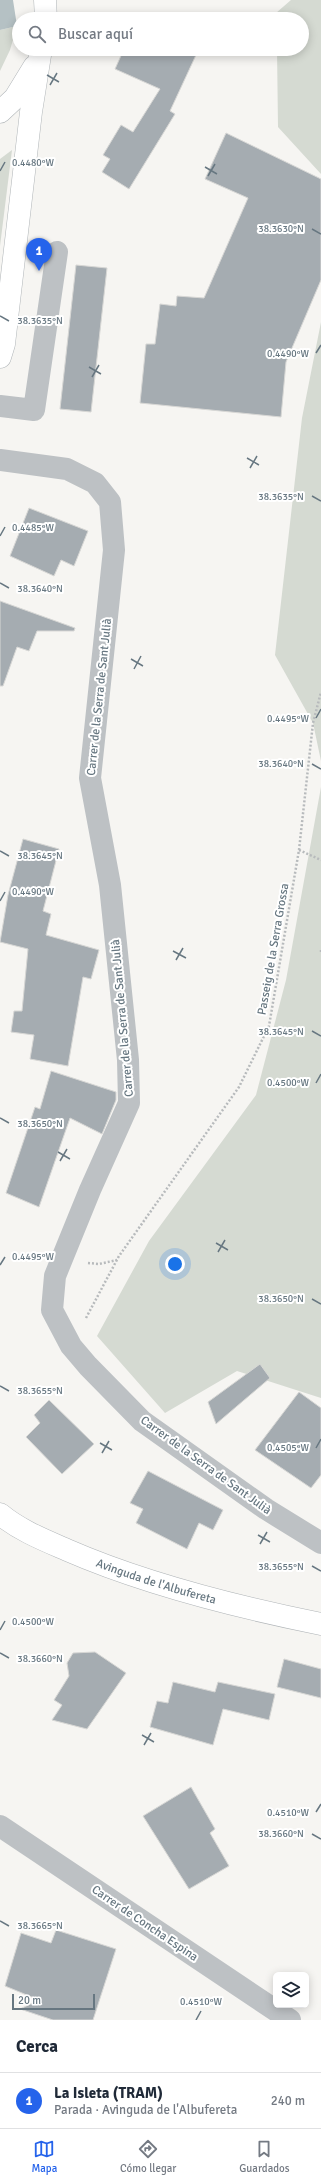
<!DOCTYPE html>
<html lang="es">
<meta charset="utf-8">
<style>
body{margin:0;font-family:Signika,sans-serif;background:#f2f2f3;color:#1f2937}
.controls{position:absolute;right:12px;bottom:12px;display:grid;overflow:hidden;border-radius:6px;box-shadow:0 2px 10px #0003}
.controls button{width:36px;height:36px;display:grid;place-items:center;padding:0;border:0;border-bottom:1px solid #e0e1e3;background:#fff;color:#1f2937;font:20px sans-serif}
.scale{position:absolute;left:12px;bottom:10px;width:83px;box-sizing:border-box;padding-left:4px;border:2px solid #677781;border-top:0;font-size:11px;line-height:14px;white-space:nowrap;color:#677781;-webkit-text-stroke:3px #fff;paint-order:stroke}
.you{position:absolute;left:175px;top:1264px;width:14px;height:14px;margin:-10px;border:3px solid #fff;border-radius:50%;background:#1a73e8;box-shadow:0 0 0 6px #1a73e833}
.badge{display:grid;place-items:center;width:26px;height:26px;border-radius:50%;background:#2563eb;color:#fff;font-size:13px;font-weight:700}
.pin{position:absolute;translate:-50% -33px;filter:drop-shadow(0 1px 2px #0008)}
.pin::after{content:'';position:absolute;top:21px;width:14px;height:12px;background:inherit;clip-path:polygon(0 0,100% 0,50% 100%)}
.list{margin:0;padding:0;list-style:none}
h2{display:flex;justify-content:space-between;align-items:center;height:52px;margin:0;padding:0 16px;font-size:17px}
h2 small{font-size:13px;font-weight:400;color:#747a83}
.list li{display:grid;grid-template-columns:26px 1fr auto;gap:12px;align-items:center;box-sizing:border-box;height:56px;padding:0 16px;border-top:1px solid #e0e1e3}
.list b{display:block;font-size:15px;white-space:nowrap}
.list p{margin:0;font-size:13px;white-space:nowrap;color:#747a83}
.list em{font-size:13px;font-style:normal;color:#747a83}
.icon{flex:none;width:22px;height:22px;fill:none;stroke:currentColor;stroke-width:2;stroke-linecap:round;stroke-linejoin:round}
.map{position:relative;flex:none;width:321px;height:2020px;overflow:hidden}
.search{position:absolute;background:#fff;box-shadow:0 2px 10px #0003;left:12px;right:12px;top:12px;height:44px;display:flex;align-items:center;gap:10px;box-sizing:border-box;padding:0 14px;border-radius:22px;color:#747a83;font-size:15px}
.sheet{height:108px;background:#fff}
nav{display:flex;justify-content:space-around;align-items:center;box-sizing:border-box;height:56px;border-top:1px solid #e0e1e3;background:#fff;font-size:11px;color:#747a83}
nav a{display:grid;justify-items:center;gap:2px}
nav .on{color:#2563eb}
.map>svg:first-child{display:block}
</style>
<div class="map">
<svg width="321" height="2020" viewBox="0 0 321 2020">
<rect width="100%" height="100%" fill="#f6f5f2"/>
<g fill="#d5dad2">
<path d="M 291,0 L 321,0 L 321,174 L 278,127 L 277,49 L 302,49 L 302,19 L 276,19 L 276,13 Z"/>
<path d="M 17,26 L 10,50 L 0,71 L 0,30 Z"/>
<path d="M 12,150 L 0,246 L 0,159 Z"/>
<path d="M 321,322 L 321,761 L 313,723 L 275,655 L 302,418 Z"/>
<path d="M 321,787 L 321,1398 L 237,1371 L 165,1413 L 97,1336 L 149,1241 L 256,1095 L 286,980 Z"/>
</g>
<path fill="#b5c1c4" d="M 0,0 L 13,0 L 17,26 L 0,30 Z"/>
<g fill="#a5acb1" stroke="#d7d7d5">
<path d="M 124,49 L 183,49 L 196,55 L 170,111 L 175,114 L 129,189 L 102,172 L 110,159 L 103,155 L 121,125 L 133,132 L 160,89 L 115,69 Z"/>
<path d="M 226,133 L 321,179 L 321,280 L 286,362 L 281,417 L 140,403 L 146,344 L 155,344 L 160,304 L 176,306 L 177,296 L 204,298 L 248,198 L 205,179 Z"/>
<path d="M 76,265 L 107,268 L 91,412 L 60,409 Z"/>
<path d="M 29,508 L 88,531 L 74,566 L 61,560 L 54,576 L 10,556 Z"/>
<path d="M 0,601 L 75,628 L 74,631 L 37,631 L 29,651 L 17,647 L 3,686 L 0,686 Z"/>
<path d="M 23,839 L 59,849 L 43,911 L 51,914 L 46,935 L 99,950 L 91,979 L 83,977 L 68,1066 L 30,1059 L 34,1035 L 11,1032 L 14,1011 L 22,1011 L 28,949 L 0,942 L 8,895 Z"/>
<path d="M 51,1071 L 116,1092 L 116,1100 L 102,1134 L 70,1118 L 39,1207 L 6,1193 L 35,1107 L 40,1109 Z"/>
<path d="M 260,1364 L 270,1378 L 216,1424 L 208,1402 Z"/>
<path d="M 299,1392 L 321,1408 L 321,1475 L 311,1488 L 255,1450 Z"/>
<path d="M 49,1400 L 94,1444 L 62,1474 L 26,1437 L 40,1423 L 34,1415 Z"/>
<path d="M 148,1471 L 223,1510 L 213,1530 L 199,1523 L 187,1549 L 136,1523 L 143,1509 L 130,1503 Z"/>
<path d="M 95,1652 L 126,1673 L 87,1729 L 52,1720 L 62,1705 L 54,1700 L 69,1676 L 67,1663 L 73,1653 Z"/>
<path d="M 284,1659 L 321,1669 L 321,1698 L 277,1687 Z"/>
<path d="M 173,1682 L 215,1692 L 218,1682 L 275,1694 L 269,1720 L 223,1709 L 213,1745 L 150,1727 L 157,1701 L 168,1703 Z"/>
<path d="M 191,1787 L 215,1829 L 210,1833 L 229,1866 L 189,1889 L 143,1816 Z"/>
<path d="M 56,1930 L 116,1949 L 93,2020 L 53,2020 L 20,2009 L 39,2000 L 5,1986 L 21,1933 L 51,1943 Z"/>
</g>
<g fill="none" stroke-linecap="round" stroke-linejoin="round">
<g stroke="#b0b5b8" stroke-width="23">
<g id="major">
<path d="M 45,0 L 46,19"/>
<path d="M 0,112 L 15,98 L 34,67"/>
<path d="M 0,357 L 4,344 L 31,112 L 41,49"/>
<path id="s1" d="M 0,1514 C 19,1530 44,1540 67,1550 C 145,1584 237,1607 321,1624"/>
</g>
</g>
<g stroke="#b7babc" stroke-width="2.5" stroke-dasharray="2 2" stroke-linecap="butt">
<path d="M 299,850 L 321,860"/>
<path d="M 321,950 L 321,953"/>
<path d="M 88,1263 L 99,1264 L 117,1260"/>
<path d="M 86,1318 L 119,1256 L 239,1087 L 269,1026 L 299,850 L 313,723 L 321,692"/>
</g>
<g stroke="#bdc1c4" stroke-width="22">
<path d="M 0,406 L 34,410 L 57,252"/>
<path d="M 0,460 L 67,469 L 95,483 L 110,502 L 114,550 L 90,778 L 110,885 L 128,1060 L 129,1103 L 90,1190 L 55,1276 L 52,1310 L 71,1346 L 88,1366 L 142,1421 L 266,1509 L 321,1543"/>
<path d="M 0,1826 L 290,2020"/>
</g>
<use href="#major" stroke="#fff" stroke-width="22"/>
</g>
<path fill="none" stroke="#677781" stroke-width="1.5" d="M 47,75 L 59,82M 50,85 L 57,73M 205,167 L 217,174M 0,171 L 5,162M 208,176 L 215,164M 312,229 L 321,234M 0,316 L 9,321M 316,353 L 321,345M 89,367 L 101,374M 92,377 L 99,365M 247,458 L 259,465M 250,468 L 257,456M 312,496 L 321,501M 0,536 L 5,527M 0,583 L 9,588M 131,659 L 143,666M 134,669 L 141,656M 316,718 L 321,709M 312,764 L 321,769M 0,851 L 9,856M 0,901 L 5,892M 173,951 L 186,958M 176,960 L 183,948M 312,1031 L 321,1036M 316,1083 L 321,1074M 0,1118 L 9,1123M 58,1152 L 70,1159M 60,1161 L 67,1149M 216,1243 L 228,1250M 218,1252 L 225,1240M 0,1265 L 5,1257M 312,1299 L 321,1304M 0,1386 L 9,1391M 100,1443 L 112,1450M 316,1448 L 321,1439M 102,1453 L 109,1441M 258,1535 L 270,1542M 260,1544 L 267,1532M 312,1566 L 321,1571M 0,1630 L 5,1621M 0,1653 L 9,1658M 142,1735 L 154,1742M 144,1745 L 151,1733M 316,1812 L 321,1804M 312,1834 L 321,1839M 0,1921 L 9,1926M 196,2020 L 201,2011"/>
<g text-anchor="middle" stroke-width="4" stroke-linejoin="round" paint-order="stroke">
<g font-size="12" fill="#677781" stroke="#fff">
<text transform="translate(99 697) rotate(-84)" y="4">Carrer de la Serra de Sant Julià</text>
<text transform="translate(273 949) rotate(-80)" y="4">Passeig de la Serra Grossa</text>
<text transform="translate(122 1018) rotate(-95)" y="4">Carrer de la Serra de Sant Julià</text>
<text transform="translate(206 1465) rotate(36)" y="4">Carrer de la Serra de Sant Julià</text>
<text dy="4" stroke="none"><textPath href="#s1" startOffset="171">Avinguda de l'Albufereta</textPath></text>
<text transform="translate(145 1923) rotate(34)" y="4">Carrer de Concha Espina</text>
</g>
</g>
<g font-size="10" text-anchor="middle" fill="#677781" stroke="#fff" stroke-width="4" stroke-linejoin="round" paint-order="stroke">
<text x="33" y="166">0.4480°W</text>
<text x="281" y="232">38.3630°N</text>
<text x="40" y="324">38.3635°N</text>
<text x="288" y="357">0.4490°W</text>
<text x="281" y="500">38.3635°N</text>
<text x="33" y="531">0.4485°W</text>
<text x="40" y="592">38.3640°N</text>
<text x="288" y="722">0.4495°W</text>
<text x="281" y="767">38.3640°N</text>
<text x="40" y="859">38.3645°N</text>
<text x="33" y="895">0.4490°W</text>
<text x="281" y="1035">38.3645°N</text>
<text x="288" y="1086">0.4500°W</text>
<text x="40" y="1127">38.3650°N</text>
<text x="33" y="1260">0.4495°W</text>
<text x="281" y="1302">38.3650°N</text>
<text x="40" y="1394">38.3655°N</text>
<text x="288" y="1451">0.4505°W</text>
<text x="281" y="1570">38.3655°N</text>
<text x="33" y="1625">0.4500°W</text>
<text x="40" y="1662">38.3660°N</text>
<text x="288" y="1816">0.4510°W</text>
<text x="281" y="1837">38.3660°N</text>
<text x="40" y="1929">38.3665°N</text>
<text x="201" y="2005">0.4510°W</text>
</g>
</svg>
<div class="controls">
<button><svg class="icon" aria-label="layers" viewBox="0 0 24 24"><path d="M12 4l9 5-9 5-9-5zM3 14l9 5 9-5"/></svg></button>
</div>
<div class="scale">20 m</div>
<div class="you"></div>
<div class="pin badge" style="left:39px;top:271px">1</div>
<div class="search"><svg class="icon" aria-label="search" viewBox="0 0 24 24"><circle cx="10" cy="10" r="6"/><path d="M15 15l6 6"/></svg>Buscar aquí</div>
</div>
<section class="sheet">
<h2>Cerca<small></small></h2>
<ul class="list">
<li><span class="badge">1</span><div><b>La Isleta (TRAM)</b><p>Parada · Avinguda de l'Albufereta</p></div><em>240 m</em></li>
</ul>
</section>
<nav>
<a class="on"><svg class="icon" aria-label="map" viewBox="0 0 24 24"><path d="M3 6l6-2 6 2 6-2v14l-6 2-6-2-6 2zM9 4v14M15 6v14"/></svg>Mapa</a>
<a><svg class="icon" aria-label="directions" viewBox="0 0 24 24"><path d="M12 3l9 9-9 9-9-9zM9 14v-3h6M13 9l2 2-2 2"/></svg>Cómo llegar</a>
<a><svg class="icon" aria-label="saved" viewBox="0 0 24 24"><path d="M7 4h10v16l-5-4-5 4z"/></svg>Guardados</a>
</nav>
